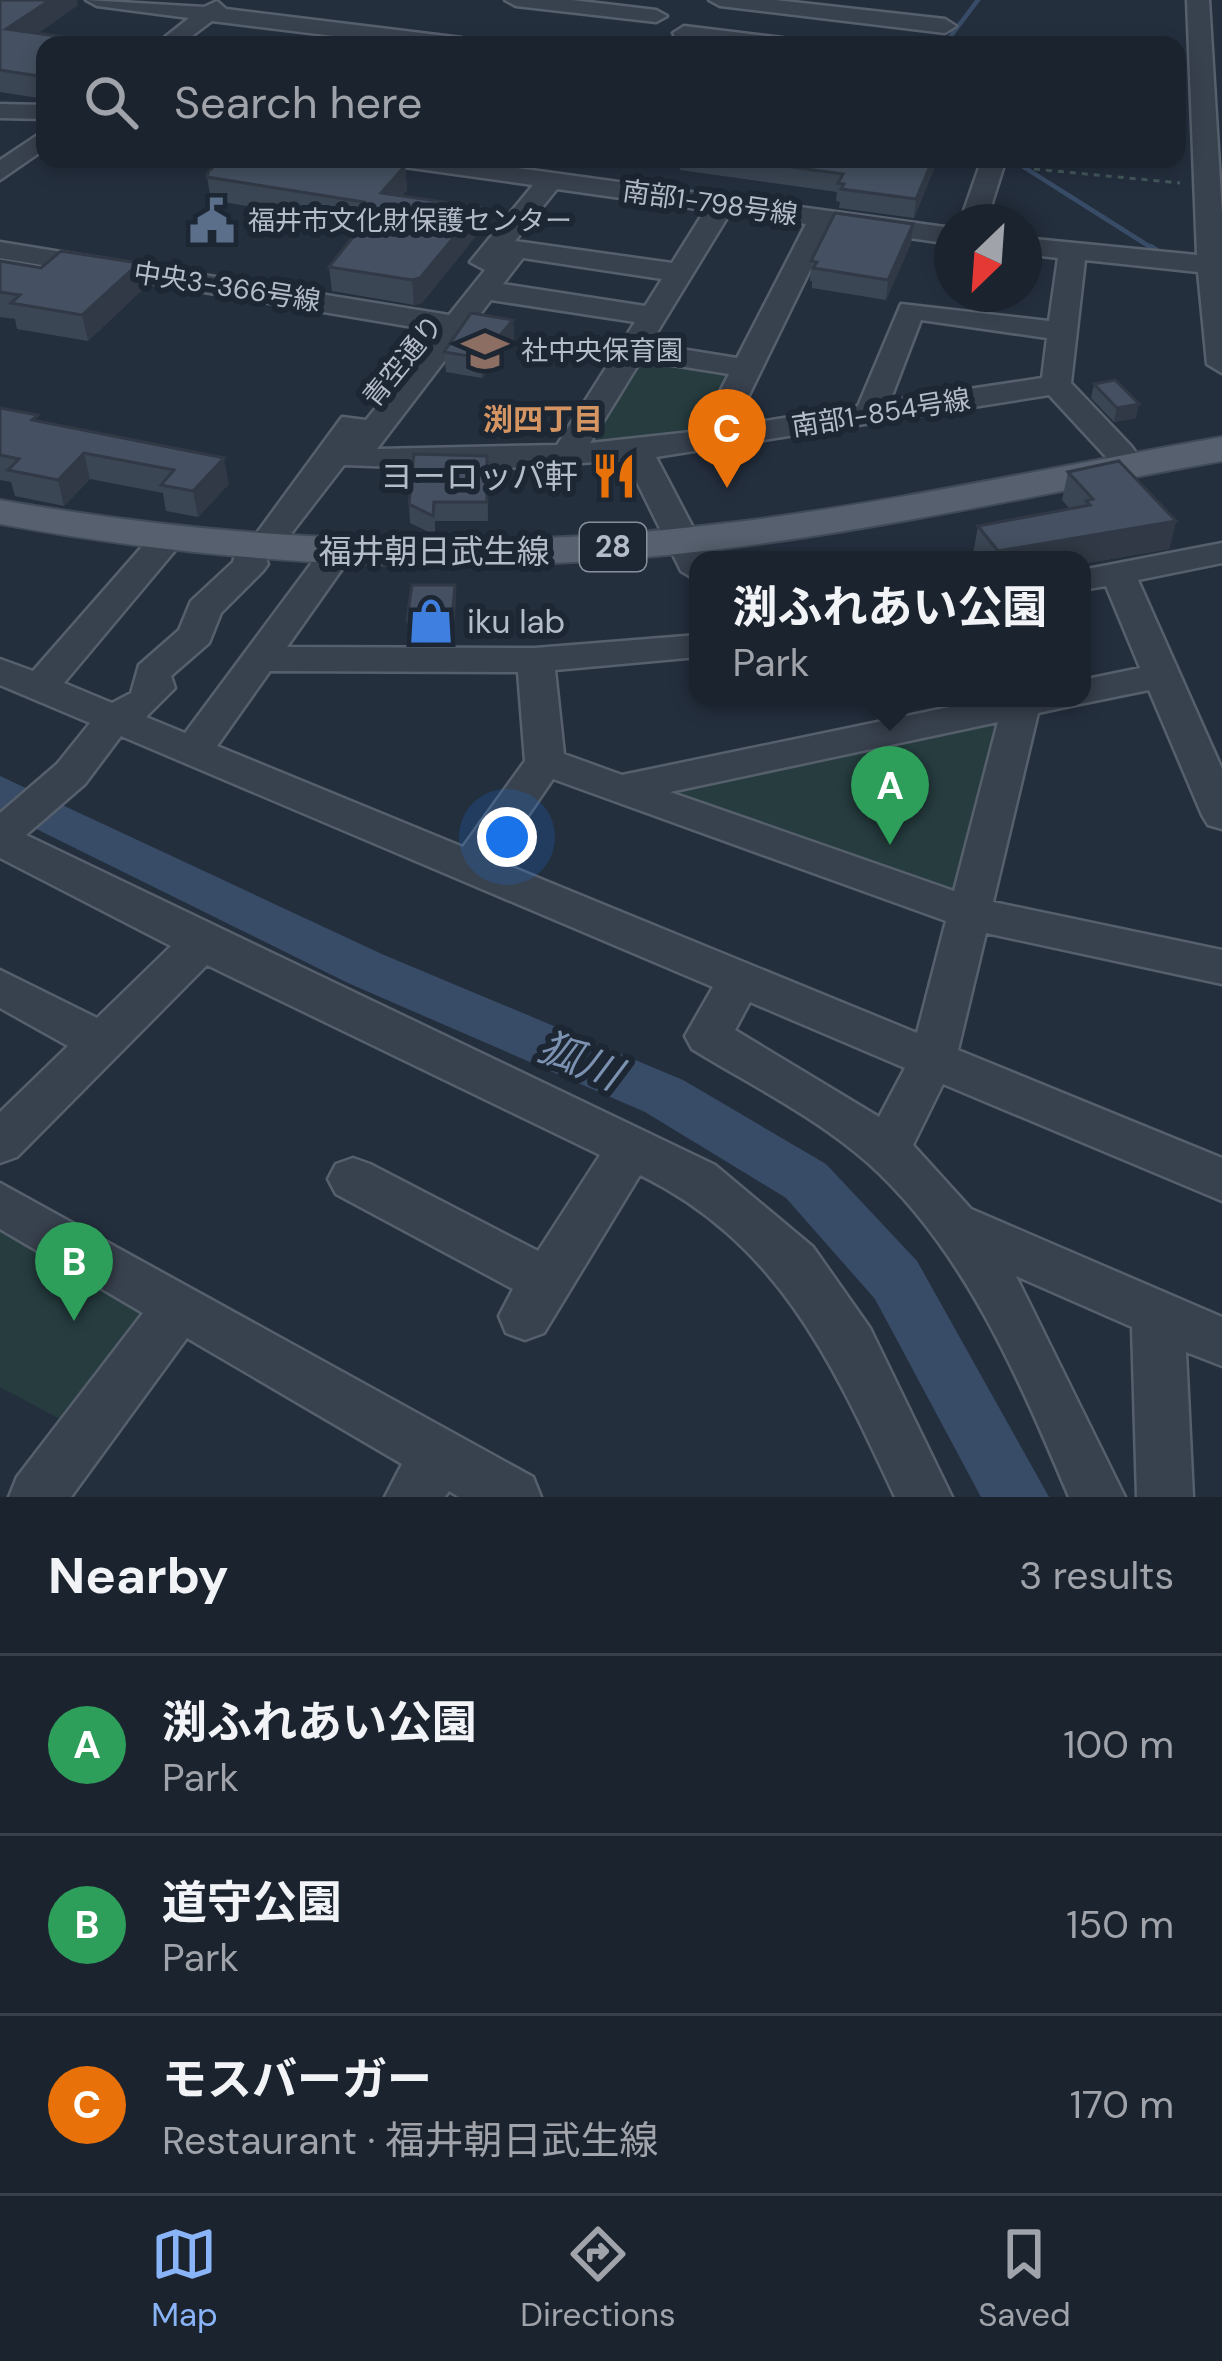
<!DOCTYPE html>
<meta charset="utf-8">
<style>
body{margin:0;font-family:"DM Sans","Noto Sans JP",sans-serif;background:#242b36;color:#f1f3f6}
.compass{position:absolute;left:934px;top:204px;width:108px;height:108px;border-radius:50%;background:#1b232e;box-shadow:0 6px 18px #0003;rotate:205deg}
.you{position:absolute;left:507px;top:837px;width:42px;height:42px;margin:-30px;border:9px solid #fff;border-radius:50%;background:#1a73e8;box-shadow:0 0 0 18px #1a73e833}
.badge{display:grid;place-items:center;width:78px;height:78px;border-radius:50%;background:#8ab4f8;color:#fff;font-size:39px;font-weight:700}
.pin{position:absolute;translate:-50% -99px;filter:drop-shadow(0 3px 6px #0008)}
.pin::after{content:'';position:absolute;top:63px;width:42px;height:36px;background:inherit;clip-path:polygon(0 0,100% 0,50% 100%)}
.popup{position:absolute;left:689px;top:551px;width:402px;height:156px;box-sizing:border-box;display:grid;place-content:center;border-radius:24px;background:#1b232e;filter:drop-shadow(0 3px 9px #0005);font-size:39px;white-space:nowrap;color:#a0a4aa}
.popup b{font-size:45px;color:#f1f3f6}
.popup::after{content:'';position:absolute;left:50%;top:100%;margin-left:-24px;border:24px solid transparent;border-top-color:#1b232e}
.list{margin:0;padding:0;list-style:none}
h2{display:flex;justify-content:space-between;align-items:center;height:156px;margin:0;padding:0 48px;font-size:51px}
h2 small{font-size:39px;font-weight:400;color:#a0a4aa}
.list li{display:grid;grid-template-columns:78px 1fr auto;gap:36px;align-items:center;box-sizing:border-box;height:180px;padding:0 48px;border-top:3px solid #39404a}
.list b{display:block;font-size:45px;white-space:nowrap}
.list p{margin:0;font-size:39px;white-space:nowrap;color:#a0a4aa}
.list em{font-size:39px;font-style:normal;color:#a0a4aa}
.icon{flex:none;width:66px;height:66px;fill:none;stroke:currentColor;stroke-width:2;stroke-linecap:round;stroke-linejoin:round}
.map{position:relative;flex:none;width:1222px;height:1497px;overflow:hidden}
.search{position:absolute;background:#1b232e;box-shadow:0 6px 18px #0003;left:36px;right:36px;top:36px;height:132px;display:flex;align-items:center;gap:30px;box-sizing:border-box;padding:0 42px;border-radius:24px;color:#a0a4aa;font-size:45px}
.sheet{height:696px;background:#1b232e}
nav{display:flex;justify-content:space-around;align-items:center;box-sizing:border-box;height:168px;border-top:3px solid #39404a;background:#1b232e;font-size:33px;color:#a0a4aa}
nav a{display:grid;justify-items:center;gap:6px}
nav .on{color:#8ab4f8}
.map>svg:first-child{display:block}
</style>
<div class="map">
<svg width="1222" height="1497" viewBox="0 0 1222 1497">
<rect width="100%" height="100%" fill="#242f3e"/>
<g fill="#263c3f">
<path d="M 636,359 L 730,371 L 734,376 L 704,434 L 595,449 L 585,442 Z"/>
<path d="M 987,721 L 1003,730 L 963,891 L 948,895 L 674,799 L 676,786 Z"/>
<path d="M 0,1226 L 148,1311 L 75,1427 L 0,1387 Z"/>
</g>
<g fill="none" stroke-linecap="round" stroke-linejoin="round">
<g stroke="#394c67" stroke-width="4.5">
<path d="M 944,45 L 978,0"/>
<path d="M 1011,159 L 1155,250"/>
</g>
<path stroke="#394c67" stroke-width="6" d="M 1151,247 L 1160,253"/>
<path fill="#394c67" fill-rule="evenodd" d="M 0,776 L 384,955 L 683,1080 L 826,1164 L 917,1261 L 1049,1497 L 981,1497 L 875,1299 L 786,1198 L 645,1112 L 348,983 L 0,811 Z"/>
<g stroke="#565f6c" stroke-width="5">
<g id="minor">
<path d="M 86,0 L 204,7 L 217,1 L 226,9 L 462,38 L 473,45 L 408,45 L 212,21 L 180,45 L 155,45 L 189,18 L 97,6 Z"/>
<path d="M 505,0 L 572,0 L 656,10 L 667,16 L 656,22 L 516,6 Z"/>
<path d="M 709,0 L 775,0 L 945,19 L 956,26 L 945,33 L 720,6 Z"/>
<path d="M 1187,0 L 1209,0 L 1222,214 L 1222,373 L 1207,364 L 1198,272 L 1085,260 L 1071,383 L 1131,446 L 1136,453 L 1131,460 L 1109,460 L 1049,395 L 656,457 L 710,560 L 698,560 L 698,581 L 681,571 L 626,460 L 478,470 L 344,465 L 280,548 L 262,550 L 268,564 L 263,571 L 221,613 L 209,643 L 171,676 L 175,688 L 146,717 L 185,733 L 325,545 L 337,542 L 354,552 L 287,647 L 535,648 L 698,635 L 698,657 L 555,670 L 564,754 L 622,775 L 993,698 L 1082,698 L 1082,680 L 1140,668 L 1106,586 L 1082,590 L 1082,570 L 1222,543 L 1222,563 L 1138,580 L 1222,769 L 1222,829 L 1208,825 L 1202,815 L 1149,690 C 1109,698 1075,705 1038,713 L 993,902 L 1222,950 L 1222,984 L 986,933 L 958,1050 L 1222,1158 L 1222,1201 L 943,1084 L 913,1145 L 971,1209 L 1222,1317 L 1222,1366 L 1186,1352 L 1193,1497 L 1137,1497 L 1132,1327 L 1016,1276 L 1125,1497 L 1069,1497 C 1019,1379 965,1250 868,1163 C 816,1117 751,1085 692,1049 L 685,1036 L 713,987 L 121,736 L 85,784 L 26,835 L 715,1165 L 813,1247 L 870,1328 L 952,1497 L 895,1497 C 833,1364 779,1243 640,1175 L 544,1333 L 525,1340 L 506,1333 L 499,1316 L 513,1289 L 336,1194 L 328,1179 L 336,1164 L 353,1158 L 370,1164 L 538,1251 L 600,1155 L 207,965 L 17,1157 L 0,1163 L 0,1112 L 68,1046 L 0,1008 L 0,970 L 97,1018 L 171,946 L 0,858 L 0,813 L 57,764 L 90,723 L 0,685 L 0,659 L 33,671 L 154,533 L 178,533 L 183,540 L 178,547 L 64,683 L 112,703 L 131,693 L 139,665 L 179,630 L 191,601 L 233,562 L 237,549 L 255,547 L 251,541 L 342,417 L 366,420 L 437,331 L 0,258 L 0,242 L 449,315 L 485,270 L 470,262 L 533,185 L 397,166 L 385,159 L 451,159 L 952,228 L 952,244 L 831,227 L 734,426 L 858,406 L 901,304 L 1049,321 L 1058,258 L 1024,254 L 1024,238 L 1197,255 ZM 557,189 L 705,210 L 672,263 L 515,241 ZM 730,213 L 806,224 L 737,358 L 650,344 ZM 523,258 L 662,279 L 645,306 L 503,284 ZM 491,300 L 635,322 L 557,445 L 377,449 ZM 921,320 L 1047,338 L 1042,378 L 890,401 ZM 641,360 L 729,374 L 700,431 L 590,443 ZM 270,671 L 518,672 L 525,761 L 463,847 L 217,746 ZM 998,722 L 954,891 L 670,792 ZM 553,779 L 946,921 L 917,1033 L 497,861 ZM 750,1002 L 905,1068 L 879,1117 L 735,1030 Z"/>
<path d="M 684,26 L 783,38 L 794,45 L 676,38 L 673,33 Z"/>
<path d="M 0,104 L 45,105 L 45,119 L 0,118 Z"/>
<path d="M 45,130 L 45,149 L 0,180 L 0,160 Z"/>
<path d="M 982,159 L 1006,159 L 986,222 L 960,222 Z"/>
<path d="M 0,1183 L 533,1477 L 541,1497 L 459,1497 L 449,1491 L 445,1497 L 385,1497 L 402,1464 L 187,1338 L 71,1497 L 9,1497 L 17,1477 L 143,1313 L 0,1229 Z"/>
</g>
</g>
<g stroke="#414a57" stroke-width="4">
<path id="major" d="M 1222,437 L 1222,461 C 1041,493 860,535 677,554 C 449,577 225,565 0,524 L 0,500 C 248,544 495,553 745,521 C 905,500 1063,465 1222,437 Z"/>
</g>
<path stroke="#44595c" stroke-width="3" stroke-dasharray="6 6" stroke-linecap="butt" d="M 1034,169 L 1180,183"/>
<use href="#minor" fill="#38414e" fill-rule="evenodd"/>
<use href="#major" fill="#56606e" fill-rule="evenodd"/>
</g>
<g fill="#3b4654">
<path d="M 0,0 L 78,5 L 38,33 L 45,45 L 45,99 L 0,92 Z"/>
<path d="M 393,159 L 394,165 L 405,166 L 407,190 L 401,196 L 480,231 L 422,303 L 414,305 L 332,291 L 329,267 L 353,237 L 352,226 L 354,224 L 211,200 L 207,177 Z"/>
<path d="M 681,159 L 938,159 L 914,218 L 839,208 L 840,202 L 836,201 L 837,192 L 680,170 Z"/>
<path d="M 913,224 L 911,243 L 886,300 L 812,288 L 812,281 L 810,281 L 811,261 Z"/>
<path d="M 0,261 L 41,268 L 139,263 L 143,289 L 88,341 L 17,329 L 15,319 L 0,317 Z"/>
<path d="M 513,320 L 514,340 L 482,378 L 446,372 L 444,352 Z"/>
<path d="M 1094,384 L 1136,418 L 1114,422 L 1091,398 Z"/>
<path d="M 0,408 L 40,422 L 229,484 L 198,517 L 166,511 L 163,493 L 90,479 L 64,506 L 15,496 L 11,482 L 0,480 Z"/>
<path d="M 487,456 L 488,521 L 435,521 L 435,535 L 410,523 L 409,504 Z"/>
<path d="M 1068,472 L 1176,521 L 1169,549 L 1082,564 L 1082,560 L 978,560 L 973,554 L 978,526 L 1070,509 L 1062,500 Z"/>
<path d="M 455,585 L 456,599 L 453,634 L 409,634 L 407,619 Z"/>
</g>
<g fill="#303945">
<path d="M 50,0 L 77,0 L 78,5 L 11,51 L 6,29 Z"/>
<path d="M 380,159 L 393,159 L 394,170 L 377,162 Z"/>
<path d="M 933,159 L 938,159 L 914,218 L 916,199 Z"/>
<path d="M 405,166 L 407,190 L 383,217 L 381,193 Z"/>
<path d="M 479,207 L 480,231 L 422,303 L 414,305 L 412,280 Z"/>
<path d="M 913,224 L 911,243 L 886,300 L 888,280 Z"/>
<path d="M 139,263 L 143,289 L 88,341 L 82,315 Z"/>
<path d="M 513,320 L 514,340 L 482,378 L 481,358 Z"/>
<path d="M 1139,404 L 1136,418 L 1114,422 L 1117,408 Z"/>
<path d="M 84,453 L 90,479 L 64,506 L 58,480 Z"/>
<path d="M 224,458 L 229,484 L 198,517 L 193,491 Z"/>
<path d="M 1176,521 L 1169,549 L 1082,564 L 1082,560 L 996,560 L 998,551 Z"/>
<path d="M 455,585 L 456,599 L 453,634 L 452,619 Z"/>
</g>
<g fill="#455162" stroke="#303945" stroke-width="3">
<path d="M 0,0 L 50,0 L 6,29 L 86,40 L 79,45 L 45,45 L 44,77 L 0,70 Z"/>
<path d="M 222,159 L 380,159 L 377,162 L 405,166 L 381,193 L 479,207 L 420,278 L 412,280 L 329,267 L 361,227 L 352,226 L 363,214 L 354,213 L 364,202 L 207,177 L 208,172 Z"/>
<path d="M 733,159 L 933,159 L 916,199 L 841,189 L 844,184 L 838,183 L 843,174 Z"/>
<path d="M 835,213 L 913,224 L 888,280 L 813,268 L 817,262 L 811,261 Z"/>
<path d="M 61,251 L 139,263 L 82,315 L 11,303 L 20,295 L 0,292 L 0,261 L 41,268 Z"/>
<path d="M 471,313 L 513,320 L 481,358 L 444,352 Z"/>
<path d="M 1115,380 L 1139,404 L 1117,408 L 1094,384 Z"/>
<path d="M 0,408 L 38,415 L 32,420 L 224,458 L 193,491 L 161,485 L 174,470 L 84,453 L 58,480 L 8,470 L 19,459 L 0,455 Z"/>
<path d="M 414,454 L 487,456 L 487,502 L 434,502 L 433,516 L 409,504 Z"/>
<path d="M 1119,461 L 1176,521 L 998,551 L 978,526 L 1090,505 L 1086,501 L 1093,499 L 1068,472 Z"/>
<path d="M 412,585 L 455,585 L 452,619 L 407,619 Z"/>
</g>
<defs>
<g id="civic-bare" transform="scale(3.6)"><path d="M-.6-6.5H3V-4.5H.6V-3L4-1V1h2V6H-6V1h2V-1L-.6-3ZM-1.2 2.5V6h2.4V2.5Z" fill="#5c6f8a" stroke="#1d2633" stroke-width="2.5" paint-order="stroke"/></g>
<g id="school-bare" transform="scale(3.6)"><path d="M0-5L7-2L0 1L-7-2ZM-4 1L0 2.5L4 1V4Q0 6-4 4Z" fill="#8d6e63" stroke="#1d2633" stroke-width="2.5" paint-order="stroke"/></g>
<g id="restaurant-bare" transform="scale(3.6)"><path d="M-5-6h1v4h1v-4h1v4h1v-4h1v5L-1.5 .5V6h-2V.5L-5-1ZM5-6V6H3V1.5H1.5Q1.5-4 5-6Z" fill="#e8710a" stroke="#1d2633" stroke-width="2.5" paint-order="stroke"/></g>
<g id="shop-bare" transform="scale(3.6)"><path d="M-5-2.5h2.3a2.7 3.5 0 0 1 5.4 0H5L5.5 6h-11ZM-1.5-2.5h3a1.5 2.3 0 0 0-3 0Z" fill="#3f7fe0" stroke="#1d2633" stroke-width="2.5" paint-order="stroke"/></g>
</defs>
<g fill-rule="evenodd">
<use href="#civic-bare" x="212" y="221"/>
<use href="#school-bare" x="485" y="351"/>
<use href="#restaurant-bare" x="614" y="476"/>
<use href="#shop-bare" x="431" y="621"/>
</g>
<g text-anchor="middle" stroke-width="12" stroke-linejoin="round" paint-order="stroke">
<g font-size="27" fill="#b4bcc9" stroke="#1d2633">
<text transform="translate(710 203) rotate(8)" y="9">南部1-798号線</text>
<text transform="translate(227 287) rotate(9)" y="9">中央3-366号線</text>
<text transform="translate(403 361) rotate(-51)" y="9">青空通り</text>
<text transform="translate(881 413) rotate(-9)" y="9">南部1-854号線</text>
</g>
<g font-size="27" fill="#b4bcc9" stroke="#1d2633" text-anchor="start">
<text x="248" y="230">福井市文化財保護センター</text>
<text x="521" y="360">社中央保育園</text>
</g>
<g font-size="30" font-weight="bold" fill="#d59563" stroke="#1d2633">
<text x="543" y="430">渕四丁目</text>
</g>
<rect fill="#1d2633" stroke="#878f9c" stroke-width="3" x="580" y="523" width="66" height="48" rx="9"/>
<g font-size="30" font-weight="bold" fill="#b4bcc9">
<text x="613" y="557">28</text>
</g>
<g font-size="33" fill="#b4bcc9" stroke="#1d2633" text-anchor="end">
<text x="578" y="488">ヨーロッパ軒</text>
<text x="467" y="633" text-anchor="start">iku lab</text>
</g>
<g font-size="33" fill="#b4bcc9" stroke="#1d2633">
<text x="434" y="563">福井朝日武生線</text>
</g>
<g font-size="42" font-style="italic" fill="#7c92b1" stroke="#1d2633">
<text transform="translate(580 1060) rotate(23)" y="15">狐川</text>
</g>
</g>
</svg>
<svg class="compass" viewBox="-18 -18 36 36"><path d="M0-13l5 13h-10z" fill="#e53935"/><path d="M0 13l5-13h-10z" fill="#a0a4aa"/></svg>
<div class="you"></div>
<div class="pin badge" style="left:890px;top:845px;background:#2e9e5b">A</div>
<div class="popup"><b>渕ふれあい公園</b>Park</div>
<div class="pin badge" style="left:74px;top:1321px;background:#2e9e5b">B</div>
<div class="pin badge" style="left:727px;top:488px;background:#e8710a">C</div>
<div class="search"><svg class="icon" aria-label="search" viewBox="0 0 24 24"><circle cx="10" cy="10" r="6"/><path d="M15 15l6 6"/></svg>Search here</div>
</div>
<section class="sheet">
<h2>Nearby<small>3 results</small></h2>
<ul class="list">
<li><span class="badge" style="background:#2e9e5b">A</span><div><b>渕ふれあい公園</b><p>Park</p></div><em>100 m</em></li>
<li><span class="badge" style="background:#2e9e5b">B</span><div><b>道守公園</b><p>Park</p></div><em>150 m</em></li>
<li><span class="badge" style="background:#e8710a">C</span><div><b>モスバーガー</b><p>Restaurant · 福井朝日武生線</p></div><em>170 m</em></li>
</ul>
</section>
<nav>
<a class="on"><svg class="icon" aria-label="map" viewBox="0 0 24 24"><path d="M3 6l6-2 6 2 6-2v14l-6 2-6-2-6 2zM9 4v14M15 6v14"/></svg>Map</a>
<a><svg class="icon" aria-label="directions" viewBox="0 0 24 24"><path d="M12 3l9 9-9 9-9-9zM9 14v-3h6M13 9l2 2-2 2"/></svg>Directions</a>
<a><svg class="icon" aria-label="saved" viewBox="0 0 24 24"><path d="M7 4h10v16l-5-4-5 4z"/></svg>Saved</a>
</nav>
